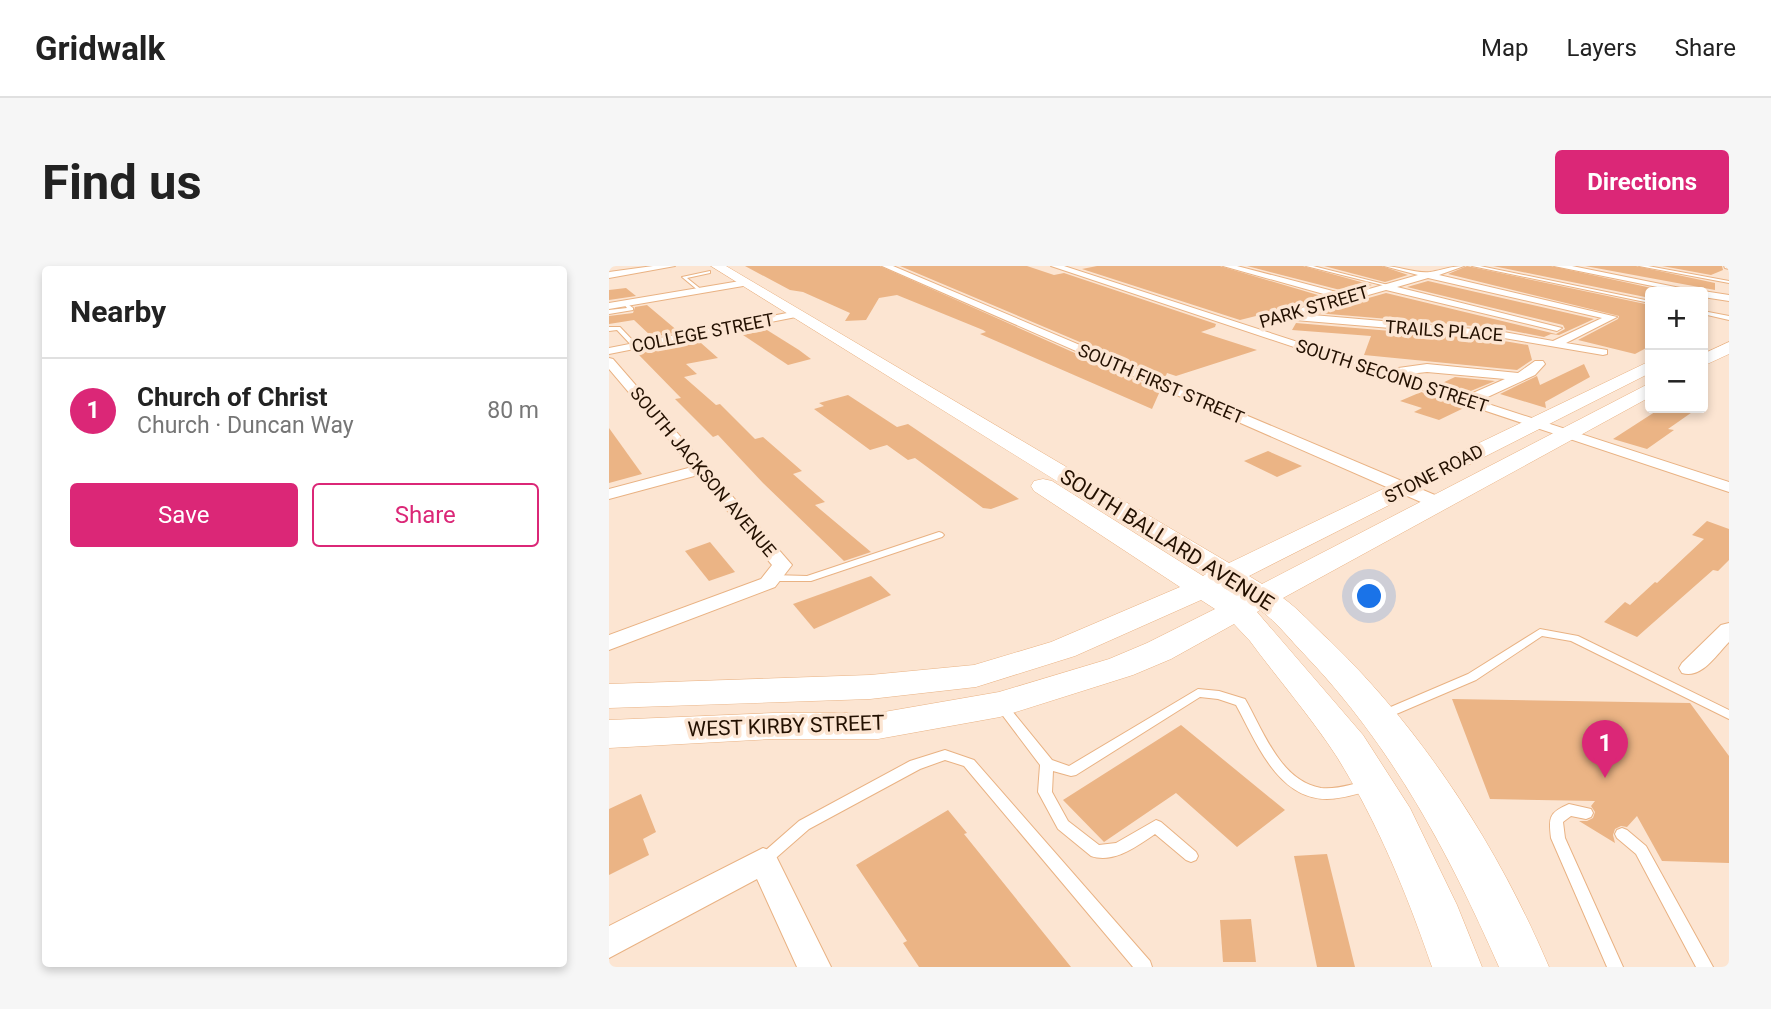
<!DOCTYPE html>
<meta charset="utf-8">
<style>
body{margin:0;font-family:Roboto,sans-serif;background:#f6f6f6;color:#222}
.controls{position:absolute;right:21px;top:21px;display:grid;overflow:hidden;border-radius:7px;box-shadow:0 4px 10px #0003}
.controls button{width:63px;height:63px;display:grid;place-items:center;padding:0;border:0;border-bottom:2px solid #e0e0e0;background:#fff;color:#222;font:35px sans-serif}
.you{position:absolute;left:761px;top:331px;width:24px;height:24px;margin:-18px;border:5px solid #fff;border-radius:50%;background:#1a73e8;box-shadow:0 0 0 10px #1a73e833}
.badge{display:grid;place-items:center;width:46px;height:46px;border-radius:50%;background:#db2777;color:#fff;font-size:23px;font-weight:700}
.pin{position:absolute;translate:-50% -58px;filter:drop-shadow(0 2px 4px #0008)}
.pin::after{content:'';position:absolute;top:37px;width:24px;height:21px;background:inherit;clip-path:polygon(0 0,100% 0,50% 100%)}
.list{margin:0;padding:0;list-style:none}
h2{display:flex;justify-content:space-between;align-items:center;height:91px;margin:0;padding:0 28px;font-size:30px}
h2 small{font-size:23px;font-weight:400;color:#767676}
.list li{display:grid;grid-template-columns:46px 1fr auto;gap:21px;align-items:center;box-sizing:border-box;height:105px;padding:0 28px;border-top:2px solid #e0e0e0}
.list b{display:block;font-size:26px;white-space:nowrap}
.list p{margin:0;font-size:23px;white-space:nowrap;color:#767676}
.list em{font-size:23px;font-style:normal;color:#767676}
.actions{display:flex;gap:14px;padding:21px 28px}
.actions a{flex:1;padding:16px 0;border:2px solid #db2777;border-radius:7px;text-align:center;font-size:24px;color:#db2777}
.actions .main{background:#db2777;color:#fff}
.map{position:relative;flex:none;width:1120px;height:701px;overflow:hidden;border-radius:7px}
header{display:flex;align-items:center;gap:42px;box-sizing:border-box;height:98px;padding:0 35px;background:#fff;border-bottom:2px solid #e0e0e0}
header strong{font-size:33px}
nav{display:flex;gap:38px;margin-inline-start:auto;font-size:24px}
.intro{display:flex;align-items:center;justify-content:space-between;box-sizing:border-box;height:168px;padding:0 42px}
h1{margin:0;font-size:49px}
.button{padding:18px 32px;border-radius:7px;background:#db2777;color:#fff;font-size:24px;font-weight:700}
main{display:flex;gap:42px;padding:0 42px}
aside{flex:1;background:#fff;border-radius:7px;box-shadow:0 4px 10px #0003}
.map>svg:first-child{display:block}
</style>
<header>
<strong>Gridwalk</strong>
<nav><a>Map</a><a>Layers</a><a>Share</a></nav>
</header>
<div class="intro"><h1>Find us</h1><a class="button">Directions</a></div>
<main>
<aside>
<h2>Nearby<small></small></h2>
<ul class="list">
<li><span class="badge">1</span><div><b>Church of Christ</b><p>Church · Duncan Way</p></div><em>80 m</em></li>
</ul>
<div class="actions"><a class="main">Save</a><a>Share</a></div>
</aside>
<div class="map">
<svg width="1120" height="701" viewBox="0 0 1120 701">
<rect width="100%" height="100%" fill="#fce5d2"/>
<g fill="#ebb485">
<path d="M 136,0 L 271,0 L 551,125 L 543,143 L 371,68 L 377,66 L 374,64 L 288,29 L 270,32 L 257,54 L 236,55 L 241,47 L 194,26 L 181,24 Z"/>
<path d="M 291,0 L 418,0 L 445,9 L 455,7 L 607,58 L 606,61 L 592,66 L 648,84 L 567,110 L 558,107 L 556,112 Z"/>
<path d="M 488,0 L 611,0 L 719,32 L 631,54 L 473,3 Z"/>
<path d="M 638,0 L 694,0 L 763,19 L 739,26 Z"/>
<path d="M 715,0 L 773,0 L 799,9 L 776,16 Z"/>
<path d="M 858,0 L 1041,39 L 1041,80 L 1026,88 L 969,74 L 1009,53 L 1010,50 L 839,8 Z"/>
<path d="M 884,0 L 942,0 L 1061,26 L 1041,26 L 1041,32 Z"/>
<path d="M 976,0 L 1027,0 L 1106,17 L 1106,24 Z"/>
<path d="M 1053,0 L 1113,0 L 1114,4 L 1102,9 Z"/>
<path d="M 819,15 L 985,53 L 950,69 L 942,68 L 935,71 L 889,62 L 707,47 L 777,27 L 947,68 L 956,63 L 954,59 L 798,21 Z"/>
<path d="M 17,22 L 27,30 L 0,34 L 0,24 Z"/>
<path d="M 38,39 L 70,66 L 43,71 L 25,54 L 0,58 L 0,50 L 24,47 L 26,41 Z"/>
<path d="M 687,57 L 889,74 L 919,79 L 923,94 L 908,104 L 755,89 L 762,70 L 683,64 Z"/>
<path d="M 158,64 L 190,84 L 202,93 L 179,99 L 134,69 Z"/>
<path d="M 81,75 L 92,77 L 109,92 L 77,98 L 88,108 L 75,111 L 107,139 L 111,138 L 146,173 L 154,171 L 193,205 L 184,208 L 216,236 L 206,239 L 262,286 L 235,295 L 154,217 L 109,169 L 104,171 L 66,133 L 72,132 L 29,88 Z"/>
<path d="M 975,98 L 981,111 L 936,136 L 937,142 L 891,128 L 928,110 L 931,119 Z"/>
<path d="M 846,111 L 886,115 L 857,127 L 829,119 Z"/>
<path d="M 812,126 L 857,141 L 830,154 L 805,146 L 813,142 L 791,135 Z"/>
<path d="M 239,129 L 288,161 L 299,158 L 410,233 L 382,243 L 374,242 L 306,192 L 299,194 L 278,179 L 261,184 L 205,143 L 215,140 L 210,137 Z"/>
<path d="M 1052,142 L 1089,142 L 1059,163 L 1065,164 L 1038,183 L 1004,173 Z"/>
<path d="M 0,162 L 33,208 L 0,217 Z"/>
<path d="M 659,185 L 693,200 L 668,211 L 635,195 Z"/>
<path d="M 1098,255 L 1120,263 L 1120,294 L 1109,305 L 1104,304 L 1028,371 L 995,356 L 1016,336 L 1021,339 L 1046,316 L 1048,317 L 1095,273 L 1083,269 Z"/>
<path d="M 101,276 L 126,306 L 100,315 L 76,285 Z"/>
<path d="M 262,310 L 282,329 L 205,363 L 184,338 Z"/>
<path d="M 843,433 L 1081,437 L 1120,490 L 1120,597 L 1053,595 L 1028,550 L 1018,561 L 1012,560 L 1006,563 L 1004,569 L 1006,577 L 970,555 L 978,555 L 984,552 L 986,546 L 982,540 L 986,535 L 881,533 Z"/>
<path d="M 572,459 L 676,544 L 628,581 L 567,527 L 495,576 L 454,534 Z"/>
<path d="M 32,528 L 47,566 L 34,573 L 40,589 L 0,609 L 0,543 Z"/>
<path d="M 339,544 L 358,567 L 355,568 L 462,701 L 310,701 L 294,677 L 298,675 L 247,599 Z"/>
<path d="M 718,588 L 746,701 L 708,701 L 685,590 Z"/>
<path d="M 642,653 L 647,696 L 614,696 L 611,654 Z"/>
</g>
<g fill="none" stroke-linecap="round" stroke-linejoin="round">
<g stroke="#e9b283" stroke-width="2">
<g id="service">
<path d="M 697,0 L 704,0 L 783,20 L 781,21 Z"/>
<path d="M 863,0 L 871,0 L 1041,35 L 1041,37 Z"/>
<path d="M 1030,0 L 1039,0 L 1120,15 L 1120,17 Z"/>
<path d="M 101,5 L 101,7 L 78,12 L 93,24 L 91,26 L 73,11 Z"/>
<path d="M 16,36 L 24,42 L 24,44 L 0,48 L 0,44 L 18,42 L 14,37 Z"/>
<path d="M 1094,45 L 1120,50 L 1120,54 L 1094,48 Z"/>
<path d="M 0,61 L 11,61 L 29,80 L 24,81 L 8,64 L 0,65 Z"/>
<path d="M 330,266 L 333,267 L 335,269 L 333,271 L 202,315 L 163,315 L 158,312 L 163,309 L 198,310 Z"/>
<path d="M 931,363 L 969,370 L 1120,444 L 1120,453 L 962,375 L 933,370 L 867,414 L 778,452 L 770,452 L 768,449 L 770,446 L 859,408 Z"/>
<path d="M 589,423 L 610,425 L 636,433 C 654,464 671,515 712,522 C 728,524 746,517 761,514 L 766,515 L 768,519 L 766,523 C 751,527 733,533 718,533 C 668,533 647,475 627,439 L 609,433 L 591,431 L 467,509 L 462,510 L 444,505 L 443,526 L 459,555 L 490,579 L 507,577 L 547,554 L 552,556 L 587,586 L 589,590 L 587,594 L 582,596 L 577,594 L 546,568 C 528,580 505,598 482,590 L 449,563 L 429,526 L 431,499 L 385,438 L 387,435 L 395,435 L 443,494 L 460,500 Z"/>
<path d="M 336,484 L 365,494 L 541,695 L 543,701 L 524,701 L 355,500 L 336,494 L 311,503 L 200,563 L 160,598 L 155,600 L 150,598 L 148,594 L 150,590 L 190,555 L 301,495 Z"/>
<path d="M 960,538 L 982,543 L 984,547 L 982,551 L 977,553 L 962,550 L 954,556 L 956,572 L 1014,701 L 998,701 L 942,572 C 940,552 939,547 960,538 Z"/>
<path d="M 1013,562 L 1018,564 L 1037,580 L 1104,701 L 1087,701 L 1027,588 L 1008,572 L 1006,568 L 1008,564 Z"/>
</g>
</g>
<g stroke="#e9b283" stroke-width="2">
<g id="minor">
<path d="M 44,0 L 66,0 L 0,12 L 0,6 Z"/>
<path d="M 273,0 L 284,0 L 833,232 L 835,236 L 827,241 L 821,240 Z"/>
<path d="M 442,0 L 455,0 L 775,104 L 818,98 L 909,107 L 926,95 L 934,95 L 936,98 L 926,109 L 870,135 L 1120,216 L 1120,226 ZM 818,106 L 896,113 L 857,130 L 790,109 Z"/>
<path d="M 614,0 L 628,0 L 739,29 L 809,9 L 775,0 C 790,0 807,8 821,6 C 833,4 843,0 855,0 L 830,9 L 1008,51 L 957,77 L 998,84 L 998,88 L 994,89 L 889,71 L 674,53 L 670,52 L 670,48 L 729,32 ZM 819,12 L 993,52 L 944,75 L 889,65 L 692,48 L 777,24 L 948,65 L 953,62 L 788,21 Z"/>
<path d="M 945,0 L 963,0 L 1091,26 L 1094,25 L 1120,29 L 1120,35 L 1094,31 L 1094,26 L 1073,26 Z"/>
<path d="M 1115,0 L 1120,0 L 1120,3 L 1116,2 Z"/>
<path d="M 137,14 L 140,15 L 140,19 L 0,43 L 0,37 Z"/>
<path d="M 188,45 L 192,46 L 192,50 L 0,88 L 0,82 Z"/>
<path d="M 0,92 L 4,93 L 183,299 L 166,321 L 0,384 L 0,369 L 152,313 L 163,299 L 89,209 L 0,233 L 0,223 L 83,201 L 0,103 Z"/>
<path d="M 1120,357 L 1120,376 C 1107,389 1093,413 1073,407 L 1070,402 L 1073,397 L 1112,359 Z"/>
<path d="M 154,582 L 165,586 L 222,701 L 188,701 L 148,613 L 0,692 L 0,660 Z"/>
</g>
</g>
<g stroke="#e9b283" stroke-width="1">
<g id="secondary">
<path d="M 102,0 L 117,0 L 620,297 L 1041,95 L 1041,107 L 640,310 L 653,318 L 1041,117 L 1041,131 L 674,332 C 691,344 705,361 721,375 C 815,466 889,581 940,701 L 890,701 C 840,587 783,480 696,389 C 682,375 668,356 651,344 L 648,346 L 754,469 L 801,542 L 848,639 L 873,701 L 823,701 C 798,628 769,557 728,491 C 702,451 669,413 641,375 L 625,358 L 562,393 L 524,409 L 391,451 L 269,473 L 164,473 L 0,482 L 0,454 L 164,447 L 269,447 L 390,426 L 500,393 L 538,377 L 606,343 L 592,334 L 466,390 L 367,421 L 261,433 L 0,442 L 0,418 L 261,409 L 365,399 L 442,376 L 571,321 L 425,225 L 422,220 L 425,215 L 434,213 L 443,215 L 594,310 L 597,308 ZM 617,321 L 631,330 L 615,322 Z"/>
<path d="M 1120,76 L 1120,88 L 1094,100 L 1094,88 Z"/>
</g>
</g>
<use href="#service" fill="#fff" fill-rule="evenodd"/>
<use href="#minor" fill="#fff" fill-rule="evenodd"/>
<use href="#secondary" fill="#fff" fill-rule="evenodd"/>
</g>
<g text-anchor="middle" stroke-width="7" stroke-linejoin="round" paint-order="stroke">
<g font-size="18" fill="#231000" stroke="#fce5d2">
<text transform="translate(705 41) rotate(-16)" y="6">PARK STREET</text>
<text transform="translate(835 65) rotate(4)" y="6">TRAILS PLACE</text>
<text transform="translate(94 67) rotate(-11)" y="6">COLLEGE STREET</text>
<text transform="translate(783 110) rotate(18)" y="6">SOUTH SECOND STREET</text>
<text transform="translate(552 118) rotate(23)" y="6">SOUTH FIRST STREET</text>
<text transform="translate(94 206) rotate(50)" y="6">SOUTH JACKSON AVENUE</text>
<text transform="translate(825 208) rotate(-27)" y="6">STONE ROAD</text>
</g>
<g font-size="21" fill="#231000" stroke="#fce5d2">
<text transform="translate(558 274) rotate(32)" y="7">SOUTH BALLARD AVENUE</text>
<text transform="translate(177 460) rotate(-2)" y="7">WEST KIRBY STREET</text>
</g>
</g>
</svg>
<div class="controls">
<button>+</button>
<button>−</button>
</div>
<div class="you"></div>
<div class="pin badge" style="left:996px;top:512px">1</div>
</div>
</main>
